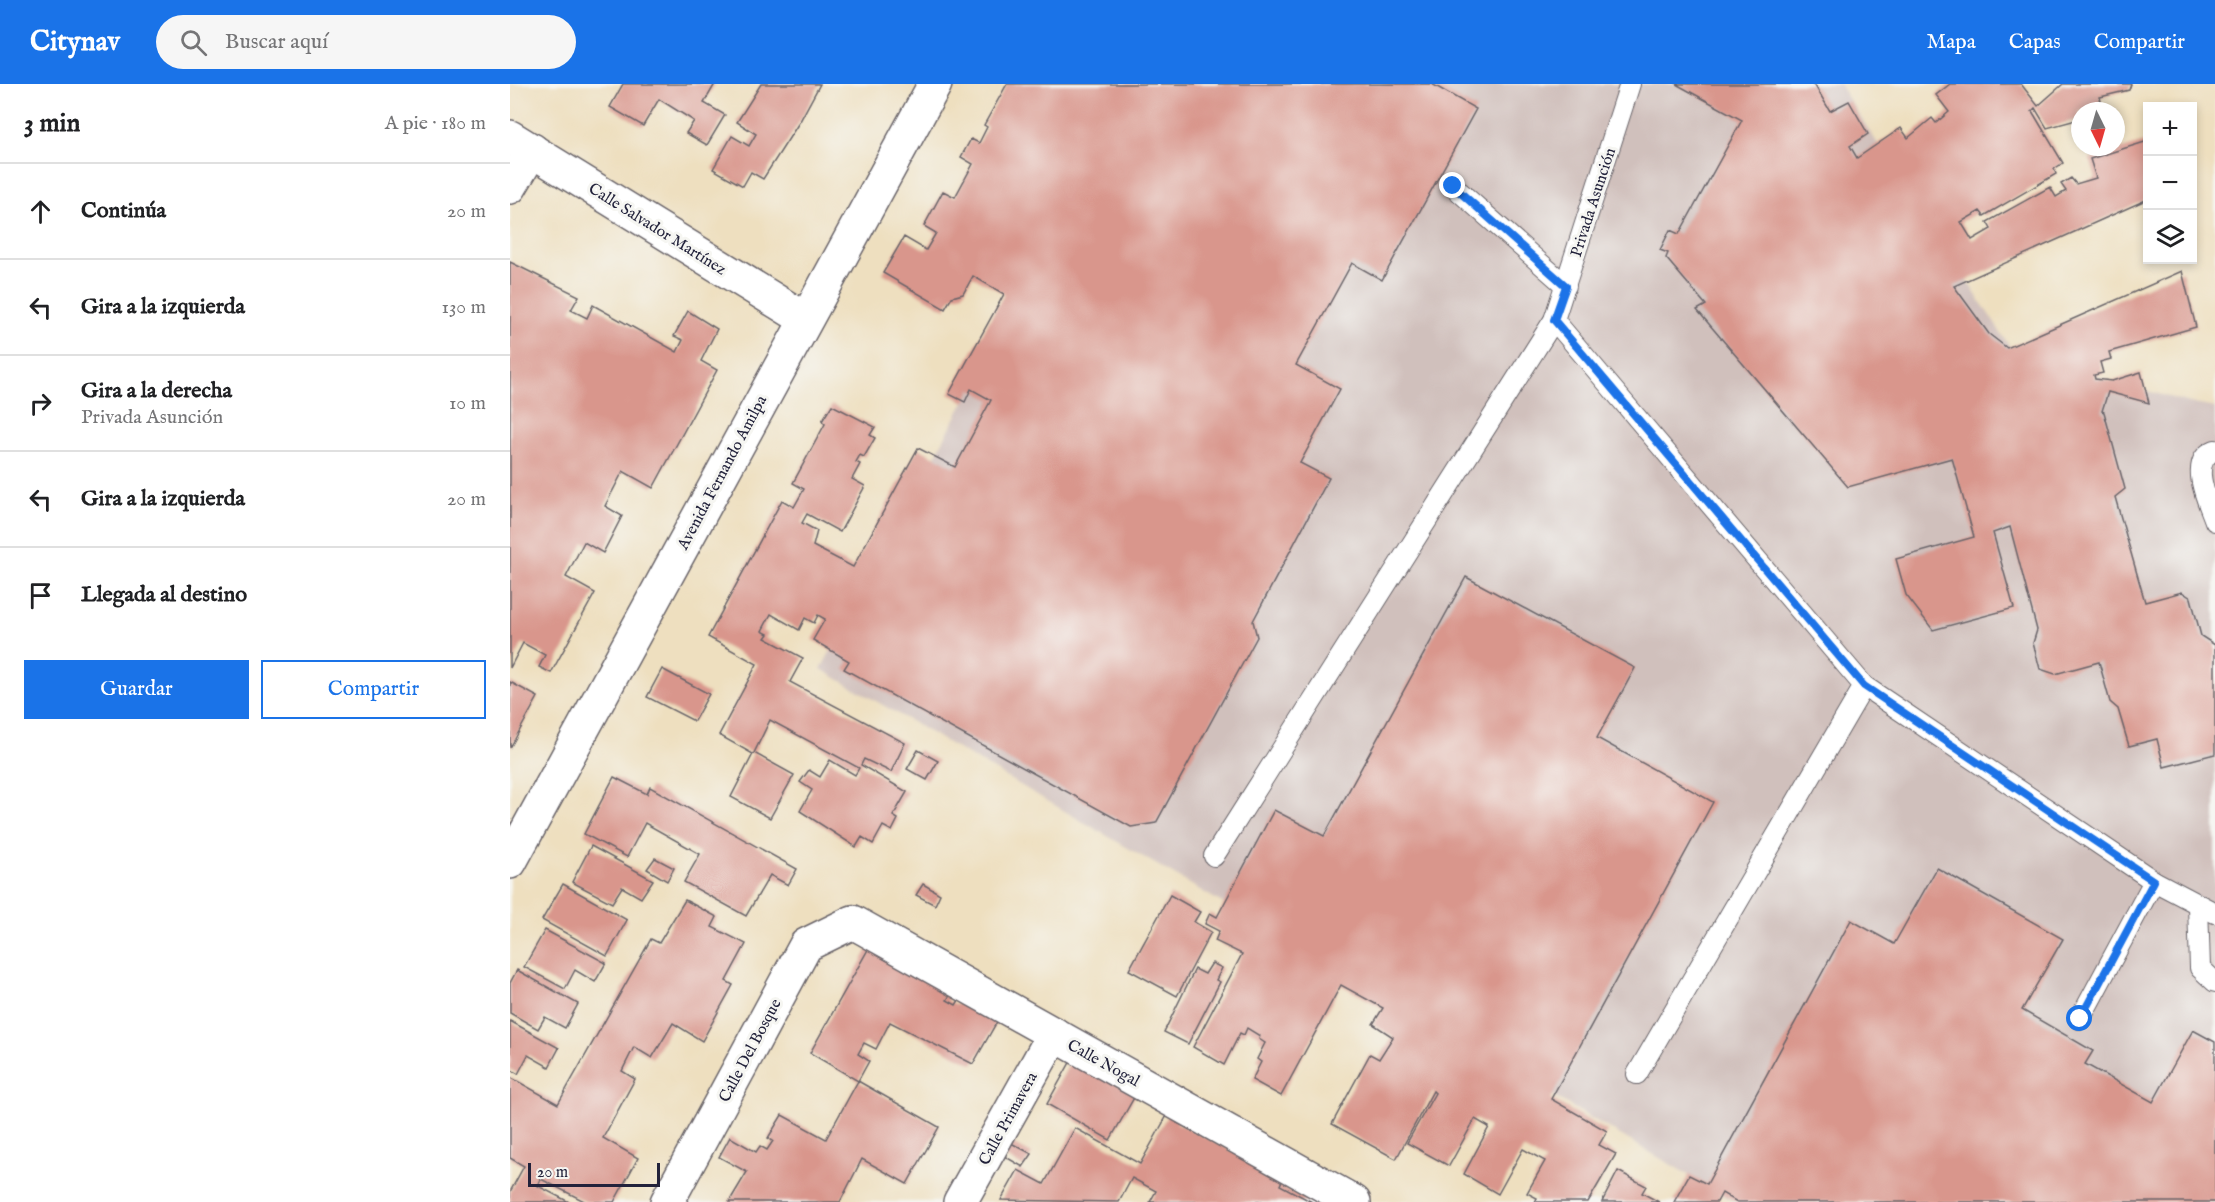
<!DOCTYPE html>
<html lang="es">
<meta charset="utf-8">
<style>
body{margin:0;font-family:"IM FELL English",serif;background:#f6f6f6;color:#202124}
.controls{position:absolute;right:18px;top:18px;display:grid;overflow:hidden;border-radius:0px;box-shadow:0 3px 9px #0003}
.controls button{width:54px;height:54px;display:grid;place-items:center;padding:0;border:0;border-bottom:2px solid #e0e0e0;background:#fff;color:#202124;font:30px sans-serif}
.compass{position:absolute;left:1561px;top:18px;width:54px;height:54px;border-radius:50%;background:#fff;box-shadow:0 3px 9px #0003;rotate:175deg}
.scale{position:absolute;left:18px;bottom:15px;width:132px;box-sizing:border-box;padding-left:6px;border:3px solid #22223b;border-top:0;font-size:16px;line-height:21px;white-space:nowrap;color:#22223b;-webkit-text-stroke:4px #f6f6f2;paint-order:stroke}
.stop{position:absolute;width:18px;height:18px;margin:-14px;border:4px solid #1a73e8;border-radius:50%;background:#fff}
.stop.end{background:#1a73e8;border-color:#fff;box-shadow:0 2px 6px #0008}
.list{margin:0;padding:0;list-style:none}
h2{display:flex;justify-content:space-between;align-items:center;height:78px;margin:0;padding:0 24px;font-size:26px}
h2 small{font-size:20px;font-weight:400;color:#757577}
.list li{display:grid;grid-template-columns:39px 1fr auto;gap:18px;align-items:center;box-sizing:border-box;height:96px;padding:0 24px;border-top:2px solid #e0e0e0}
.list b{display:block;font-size:22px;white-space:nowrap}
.list p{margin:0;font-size:20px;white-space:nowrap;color:#757577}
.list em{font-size:20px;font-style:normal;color:#757577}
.actions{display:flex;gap:12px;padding:18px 24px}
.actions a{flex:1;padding:14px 0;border:2px solid #1a73e8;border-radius:0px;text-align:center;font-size:21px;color:#1a73e8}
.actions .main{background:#1a73e8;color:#fff}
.icon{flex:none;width:33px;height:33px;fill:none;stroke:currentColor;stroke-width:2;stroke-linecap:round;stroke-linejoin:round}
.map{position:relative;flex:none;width:1705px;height:1118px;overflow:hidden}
header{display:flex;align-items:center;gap:36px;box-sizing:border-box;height:84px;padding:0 30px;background:#1a73e8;color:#fff}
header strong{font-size:28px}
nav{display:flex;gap:33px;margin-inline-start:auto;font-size:21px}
.search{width:420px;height:54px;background:#f6f6f6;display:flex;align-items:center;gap:15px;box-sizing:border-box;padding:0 21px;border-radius:33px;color:#757577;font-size:22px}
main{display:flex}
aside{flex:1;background:#fff}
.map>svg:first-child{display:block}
</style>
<header>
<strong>Citynav</strong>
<div class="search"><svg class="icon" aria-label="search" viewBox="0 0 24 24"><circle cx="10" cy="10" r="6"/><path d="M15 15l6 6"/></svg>Buscar aquí</div>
<nav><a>Mapa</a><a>Capas</a><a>Compartir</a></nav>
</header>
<main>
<aside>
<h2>3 min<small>A pie · 180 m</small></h2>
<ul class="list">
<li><svg class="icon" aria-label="ahead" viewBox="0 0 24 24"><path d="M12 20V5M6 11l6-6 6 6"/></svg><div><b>Continúa</b></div><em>20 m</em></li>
<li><svg class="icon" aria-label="left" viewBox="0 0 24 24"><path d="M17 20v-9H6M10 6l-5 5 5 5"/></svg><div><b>Gira a la izquierda</b></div><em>130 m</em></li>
<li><svg class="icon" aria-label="right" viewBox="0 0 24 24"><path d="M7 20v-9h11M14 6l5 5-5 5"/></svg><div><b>Gira a la derecha</b><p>Privada Asunción</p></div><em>10 m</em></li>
<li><svg class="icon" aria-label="left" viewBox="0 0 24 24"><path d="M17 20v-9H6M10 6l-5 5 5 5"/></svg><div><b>Gira a la izquierda</b></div><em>20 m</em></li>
<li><svg class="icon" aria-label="arrive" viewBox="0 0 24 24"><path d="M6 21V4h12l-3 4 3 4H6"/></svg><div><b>Llegada al destino</b></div></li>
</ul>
<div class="actions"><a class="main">Guardar</a><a>Compartir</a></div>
</aside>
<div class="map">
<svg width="1705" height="1118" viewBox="0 0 1705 1118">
<rect width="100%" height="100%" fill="#f6f6f2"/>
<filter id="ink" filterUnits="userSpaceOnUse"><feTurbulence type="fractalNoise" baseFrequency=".0167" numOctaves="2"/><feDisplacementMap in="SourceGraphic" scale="12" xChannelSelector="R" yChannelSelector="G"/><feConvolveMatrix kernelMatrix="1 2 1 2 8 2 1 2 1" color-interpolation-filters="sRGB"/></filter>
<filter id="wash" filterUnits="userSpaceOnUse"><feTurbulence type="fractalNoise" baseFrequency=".008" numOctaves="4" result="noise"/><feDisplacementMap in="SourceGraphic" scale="24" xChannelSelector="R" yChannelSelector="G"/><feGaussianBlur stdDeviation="1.35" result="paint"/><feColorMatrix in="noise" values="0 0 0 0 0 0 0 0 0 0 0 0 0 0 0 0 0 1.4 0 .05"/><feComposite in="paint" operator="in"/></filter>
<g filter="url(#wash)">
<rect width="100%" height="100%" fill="#eedfbf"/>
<path fill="#d0c0bc" d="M 624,0 L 1329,0 L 1504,269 L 1680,319 L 1705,324 L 1705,1118 L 1225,1118 L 311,585 Z"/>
<g id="blocks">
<g fill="#d9968c">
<path d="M 113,0 L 205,0 L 194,19 L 215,31 L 197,61 L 176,49 L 184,37 L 149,15 L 133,42 L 100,23 Z"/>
<path d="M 251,0 L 310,0 L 290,37 L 253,95 L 241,88 L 233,102 L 203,85 L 222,52 L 239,62 L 246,50 L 227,38 Z"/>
<path d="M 497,0 L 922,0 L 966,25 L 872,196 L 842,179 L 786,281 L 830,305 L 790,379 L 819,394 L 743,537 L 747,553 L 646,739 L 621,743 L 334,585 L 339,577 L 303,556 L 315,535 L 308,531 L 304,539 L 295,534 L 289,546 L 261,530 L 252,547 L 258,550 L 255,554 L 293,574 L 280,598 L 395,659 L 381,688 L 354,675 L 351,681 L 397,708 L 383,732 L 388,735 L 382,747 L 373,742 L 363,760 L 352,753 L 346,763 L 290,727 L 302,706 L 290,698 L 299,686 L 310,693 L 320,676 L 345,691 L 349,684 L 260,636 L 244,669 L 284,691 L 260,734 L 221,713 L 243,670 L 209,651 L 247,580 L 198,553 L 272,416 L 284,423 L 294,405 L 283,399 L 315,340 L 312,337 L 322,321 L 365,343 L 360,351 L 365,354 L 354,373 L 350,371 L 346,378 L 350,380 L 342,395 L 355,402 L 330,448 L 297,430 L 292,439 L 307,447 L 303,462 L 343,483 L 408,364 L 445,383 L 481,316 L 461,305 L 455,318 L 439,310 L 494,210 L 463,192 L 453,210 L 442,213 L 435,225 L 373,189 L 394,153 L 416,166 L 426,149 L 414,142 L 433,107 L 445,113 L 463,80 L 451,73 L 461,55 L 469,59 L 477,43 L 474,41 Z"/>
<path d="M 1166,0 L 1304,0 L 1320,27 L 1339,17 L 1358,50 L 1340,62 L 1347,74 L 1391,44 L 1398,54 L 1422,34 L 1426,39 L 1439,28 L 1426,11 L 1440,0 L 1511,0 L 1528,22 L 1553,0 L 1621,0 L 1619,6 L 1590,13 L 1593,27 L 1570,27 L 1570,35 L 1537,44 L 1525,24 L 1522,27 L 1553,79 L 1544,85 L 1546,90 L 1474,132 L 1470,127 L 1451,138 L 1462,156 L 1481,145 L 1477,138 L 1540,103 L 1546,113 L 1556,107 L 1551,100 L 1561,94 L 1566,100 L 1586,94 L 1580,75 L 1638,57 L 1638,115 L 1444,202 L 1479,250 L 1497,264 L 1672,187 L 1686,243 L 1599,268 L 1601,275 L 1590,278 L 1593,289 L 1584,291 L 1585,295 L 1602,297 L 1631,288 L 1639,319 L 1598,308 L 1592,327 L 1594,328 L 1615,405 L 1605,413 L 1635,518 L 1672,508 L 1681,514 L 1691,552 L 1705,561 L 1705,670 L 1654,683 L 1647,655 L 1619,662 L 1608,625 L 1600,618 L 1589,578 L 1545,590 L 1530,585 L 1523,559 L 1527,546 L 1500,443 L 1483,449 L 1504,524 L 1423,546 L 1396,511 L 1386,475 L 1464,453 L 1442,374 L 1338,403 L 1187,226 L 1196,221 L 1156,174 L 1158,169 L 1150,166 L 1160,146 L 1169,150 L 1232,36 Z"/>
<path d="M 0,178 L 69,212 L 61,226 L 77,234 L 83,221 L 167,268 L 173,256 L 164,252 L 178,227 L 207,245 L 191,277 L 207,286 L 143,404 L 113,387 L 95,422 L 112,432 L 93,469 L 74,458 L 56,493 L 85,509 L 41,589 L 29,583 L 35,571 L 13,559 L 0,584 Z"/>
<path d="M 956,493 L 1125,584 L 1087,654 L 1203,718 L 1041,1015 L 1097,1047 L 1089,1061 L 1106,1070 L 1078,1118 L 1025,1118 L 1027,1114 L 1017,1109 L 1035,1077 L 1013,1065 L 988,1110 L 954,1090 L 979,1043 L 965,1035 L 939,1082 L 897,1059 L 925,1009 L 923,1007 L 886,1075 L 822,1040 L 860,970 L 869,975 L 883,953 L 863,940 L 873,924 L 831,901 L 771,1012 L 742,996 L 751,978 L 747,975 L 755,959 L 749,955 L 750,952 L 737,944 L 734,951 L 730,949 L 714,981 L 683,963 L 732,870 L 705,857 L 709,847 L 695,840 L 700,829 L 707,833 L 764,726 L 814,752 Z"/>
<path d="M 152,585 L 199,610 L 184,637 L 137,613 Z"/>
<path d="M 0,598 L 28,613 L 0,664 Z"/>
<path d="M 408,666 L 428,677 L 417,696 L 397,685 Z"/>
<path d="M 104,693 L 137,710 L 140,703 L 287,785 L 278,801 L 260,791 L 236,832 L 174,798 L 190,770 L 135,739 L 117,773 L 74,750 Z"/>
<path d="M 81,762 L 143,796 L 131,814 L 112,803 L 102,819 L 62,798 Z"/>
<path d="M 145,774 L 164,784 L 157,797 L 137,785 Z"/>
<path d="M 1427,784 L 1553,855 L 1512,926 L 1583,967 L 1575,980 L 1643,1018 L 1683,946 L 1705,958 L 1705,1118 L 1227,1118 L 1212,1109 L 1207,1118 L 1164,1118 L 1179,1091 L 1197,1100 L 1341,836 L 1384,860 Z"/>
<path d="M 53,800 L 117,836 L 97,872 L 32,836 Z"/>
<path d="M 413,800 L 430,810 L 425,821 L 406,811 Z"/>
<path d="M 660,811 L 690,828 L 684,838 L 701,848 L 667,912 L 619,886 Z"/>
<path d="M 175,816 L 207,833 L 202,843 L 236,860 L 216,897 L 223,901 L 192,957 L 163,939 L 142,974 L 124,963 L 112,987 L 125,995 L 93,1054 L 128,1074 L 104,1118 L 76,1118 L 31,1095 L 28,1102 L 59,1118 L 0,1118 L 0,1108 L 14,1082 L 0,1074 L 0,993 L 48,1020 L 141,855 L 149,859 Z"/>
<path d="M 35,846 L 96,879 L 85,898 L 65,886 L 55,905 L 14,883 Z"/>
<path d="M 360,862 L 442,908 L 437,916 L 446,921 L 451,913 L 489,934 L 463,980 L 380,938 L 366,965 L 354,959 L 348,970 L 359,977 L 348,997 L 300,969 Z"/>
<path d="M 702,879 L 712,884 L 706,896 L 710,898 L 678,960 L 654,948 L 685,885 L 695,890 Z"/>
<path d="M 7,886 L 68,920 L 55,944 L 35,933 L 28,945 L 0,929 L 0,899 Z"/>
<path d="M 0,937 L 49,964 L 39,983 L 18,971 L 8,990 L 0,985 Z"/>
<path d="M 562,975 L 626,1010 L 600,1056 L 537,1020 Z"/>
<path d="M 348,997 L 429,1043 L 397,1100 L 352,1075 L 330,1118 L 219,1118 L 237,1088 L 209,1073 L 220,1053 L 246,1068 L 250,1062 L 257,1066 L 263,1057 L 258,1054 L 272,1031 L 316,1055 Z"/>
<path d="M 659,1028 L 669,1034 L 667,1039 L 774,1092 L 770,1101 L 802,1118 L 640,1118 L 646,1107 L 622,1094 L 609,1118 L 491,1116 L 508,1086 L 534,1100 L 565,1044 L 630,1080 Z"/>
<path d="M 501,1059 L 522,1070 L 513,1083 L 494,1072 Z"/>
<path d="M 1108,1087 L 1136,1102 L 1132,1109 L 1149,1118 L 1092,1118 Z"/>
</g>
</g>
</g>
<g filter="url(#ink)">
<use href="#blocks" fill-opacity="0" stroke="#696469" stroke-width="1.5"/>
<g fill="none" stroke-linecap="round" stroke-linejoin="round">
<g stroke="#696469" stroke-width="22">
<g id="lane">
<path d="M 943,102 L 1056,202"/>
<path d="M 1044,236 L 1354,602 L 1644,797 L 1705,829"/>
<path d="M 1705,366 C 1677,377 1698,417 1705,437"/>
<path d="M 704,772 L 1044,236 L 1120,0"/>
<path d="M 1688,821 L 1690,884 L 1705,898"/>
<path d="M 1570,935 L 1644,797"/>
<path d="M 1127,990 L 1354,602"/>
</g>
</g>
<g stroke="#696469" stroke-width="36">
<g id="street">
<path d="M 0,53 L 295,235"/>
<path d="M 0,103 L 22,66"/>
<path d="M 0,778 L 425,0"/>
<path d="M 157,1118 L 296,861 L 343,838 L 844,1118"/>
<path d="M 450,1118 L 544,950"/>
</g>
</g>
<use href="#lane" stroke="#fff" stroke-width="20"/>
<use href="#street" stroke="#fff" stroke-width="33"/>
</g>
</g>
<g fill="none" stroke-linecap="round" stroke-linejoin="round" filter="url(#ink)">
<path stroke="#1a73e8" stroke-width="8" d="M 943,102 L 1056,202 L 1044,236 L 1354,602 L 1644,797 L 1570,935"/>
</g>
<g text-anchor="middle" stroke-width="6" stroke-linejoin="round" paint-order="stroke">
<g font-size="16" fill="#22223b" stroke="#f6f6f2">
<text transform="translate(1082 118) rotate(-72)" y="6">Privada Asunción</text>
<text transform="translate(148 144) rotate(32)" y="6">Calle Salvador Martínez</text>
<text transform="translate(211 388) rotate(-62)" y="6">Avenida Fernando Amilpa</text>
<text transform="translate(239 966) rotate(-62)" y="6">Calle Del Bosque</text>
<text transform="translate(594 978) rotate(29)" y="6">Calle Nogal</text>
<text transform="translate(497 1034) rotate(-61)" y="6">Calle Primavera</text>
</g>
</g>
</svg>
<div class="controls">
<button>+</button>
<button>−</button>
<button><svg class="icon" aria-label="layers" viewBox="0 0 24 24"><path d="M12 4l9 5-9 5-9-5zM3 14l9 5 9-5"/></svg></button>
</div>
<svg class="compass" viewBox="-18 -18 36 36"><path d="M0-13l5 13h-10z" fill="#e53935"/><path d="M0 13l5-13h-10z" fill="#757577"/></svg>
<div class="scale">20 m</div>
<div class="stop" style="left:1570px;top:935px"></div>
<div class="stop end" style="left:943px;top:102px"></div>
</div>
</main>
